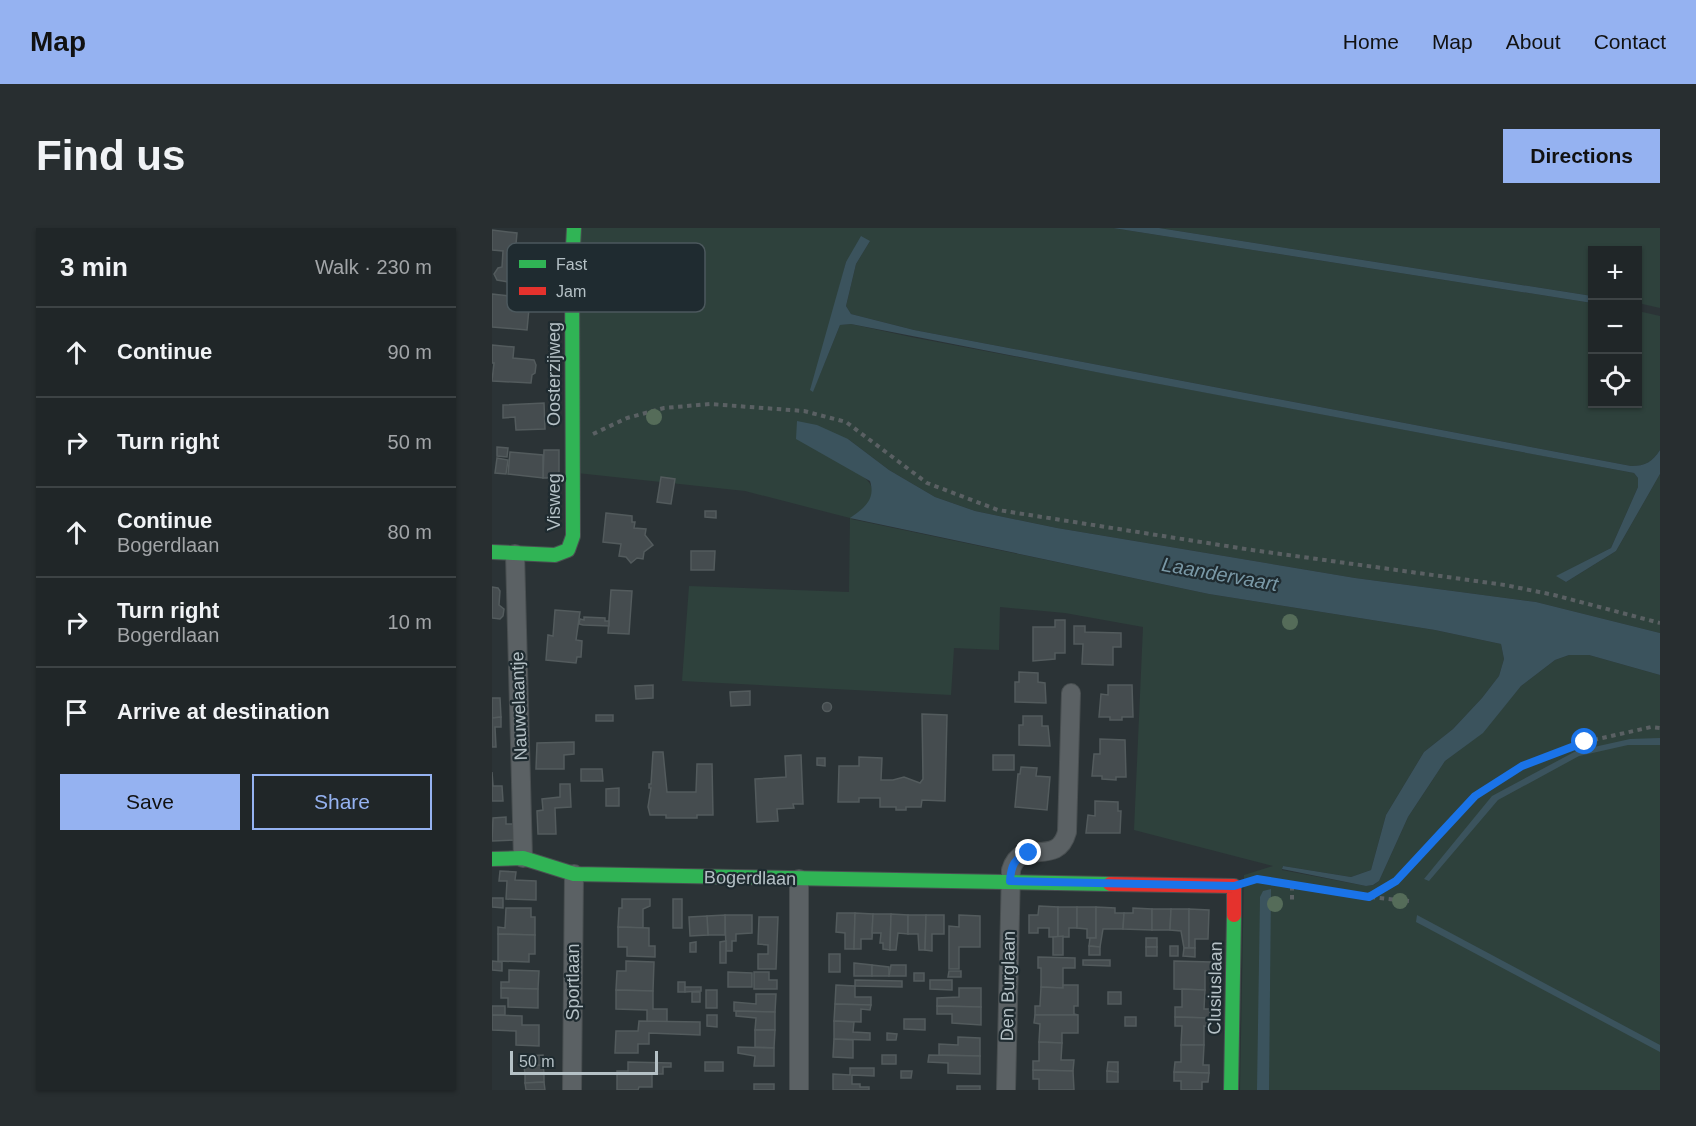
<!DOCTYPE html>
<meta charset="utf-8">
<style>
body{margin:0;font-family:Helvetica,sans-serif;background:#282e30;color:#f1f3f6}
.controls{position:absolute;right:18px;top:18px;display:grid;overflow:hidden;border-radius:0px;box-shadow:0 2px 4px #0004}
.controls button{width:54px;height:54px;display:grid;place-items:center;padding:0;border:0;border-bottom:2px solid #3d4345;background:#202628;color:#f1f3f6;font:30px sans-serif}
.scale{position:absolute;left:18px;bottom:15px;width:148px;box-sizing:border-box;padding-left:6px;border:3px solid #b5c1c6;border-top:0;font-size:16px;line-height:21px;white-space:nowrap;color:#b5c1c6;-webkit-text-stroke:4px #1f2b30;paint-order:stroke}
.stop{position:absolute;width:18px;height:18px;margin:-14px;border:4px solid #1a73e8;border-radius:50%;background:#fff}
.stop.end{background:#1a73e8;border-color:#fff;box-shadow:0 2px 6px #0008}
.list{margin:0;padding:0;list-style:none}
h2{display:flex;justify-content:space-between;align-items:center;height:78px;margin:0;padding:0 24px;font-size:26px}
h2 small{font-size:20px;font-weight:400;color:#a2a5a8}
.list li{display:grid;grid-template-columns:39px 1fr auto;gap:18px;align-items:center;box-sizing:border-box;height:90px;padding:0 24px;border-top:2px solid #3d4345}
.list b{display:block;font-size:22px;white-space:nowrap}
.list p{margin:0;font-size:20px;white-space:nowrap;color:#a2a5a8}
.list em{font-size:20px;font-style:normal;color:#a2a5a8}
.actions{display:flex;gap:12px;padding:18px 24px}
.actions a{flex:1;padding:14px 0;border:2px solid #95b2f1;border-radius:0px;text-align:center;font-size:21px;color:#95b2f1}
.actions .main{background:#95b2f1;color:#111}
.icon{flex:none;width:33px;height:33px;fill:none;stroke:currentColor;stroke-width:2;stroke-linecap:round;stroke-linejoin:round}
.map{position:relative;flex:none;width:1168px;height:862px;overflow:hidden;border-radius:0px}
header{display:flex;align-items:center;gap:36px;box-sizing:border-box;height:84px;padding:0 30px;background:#95b2f1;color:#111}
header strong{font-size:28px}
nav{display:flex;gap:33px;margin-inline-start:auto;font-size:21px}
.intro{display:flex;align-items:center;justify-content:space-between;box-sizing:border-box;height:144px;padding:0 36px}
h1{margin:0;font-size:42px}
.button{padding:15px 27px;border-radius:0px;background:#95b2f1;color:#111;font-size:21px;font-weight:700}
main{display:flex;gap:36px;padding:0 36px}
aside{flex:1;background:#202628;border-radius:0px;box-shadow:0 2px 4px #0004}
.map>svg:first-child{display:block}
</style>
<header>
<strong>Map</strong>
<nav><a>Home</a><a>Map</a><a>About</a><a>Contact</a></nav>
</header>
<div class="intro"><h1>Find us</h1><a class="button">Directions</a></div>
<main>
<aside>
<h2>3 min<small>Walk · 230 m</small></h2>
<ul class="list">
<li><svg class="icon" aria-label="ahead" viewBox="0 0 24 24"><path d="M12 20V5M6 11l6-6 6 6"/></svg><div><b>Continue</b></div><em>90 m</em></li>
<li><svg class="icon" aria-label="right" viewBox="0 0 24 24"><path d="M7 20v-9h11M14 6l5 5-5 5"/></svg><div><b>Turn right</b></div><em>50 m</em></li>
<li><svg class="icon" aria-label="ahead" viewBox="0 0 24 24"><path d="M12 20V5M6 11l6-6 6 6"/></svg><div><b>Continue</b><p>Bogerdlaan</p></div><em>80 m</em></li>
<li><svg class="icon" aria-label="right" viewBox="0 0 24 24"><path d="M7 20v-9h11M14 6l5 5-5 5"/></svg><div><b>Turn right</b><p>Bogerdlaan</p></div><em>10 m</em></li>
<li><svg class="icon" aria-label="arrive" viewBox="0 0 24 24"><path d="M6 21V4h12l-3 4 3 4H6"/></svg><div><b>Arrive at destination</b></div></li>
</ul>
<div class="actions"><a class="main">Save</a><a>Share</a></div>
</aside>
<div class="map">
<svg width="1168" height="862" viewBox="0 0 1168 862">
<rect width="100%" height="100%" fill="#2b3336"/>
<g fill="#2e413c">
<path d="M 88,0 L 621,0 L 1100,75 L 1100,176 L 1146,176 L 1146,83 L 1168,88 L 1168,222 C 1160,234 1154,238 1139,238 L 422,102 L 359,86 L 354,78 L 364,36 L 378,13 L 354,34 L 321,163 L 348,97 L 359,96 L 419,109 L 1142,245 L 1146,250 L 1146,259 L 1119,320 L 1065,348 L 1074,354 L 1124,323 L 1168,246 L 1168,405 L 1044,374 L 863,350 L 565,300 L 483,283 L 443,269 L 397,242 L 356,211 L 348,234 C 362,243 391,254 377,275 C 372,281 364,285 359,291 L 717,366 L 943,402 L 1009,416 L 1012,431 L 1007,448 L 990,470 L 961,501 L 932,524 L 894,587 L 879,642 L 859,649 L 791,638 L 790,642 L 874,658 L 882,657 L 887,653 L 916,589 L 953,533 L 990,505 L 1029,458 L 1063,432 L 1077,427 L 1097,427 L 1168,447 L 1168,862 L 748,862 L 752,647 L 781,638 L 642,602 L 651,399 L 573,385 L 508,379 L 507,422 L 462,420 L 459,467 L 190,453 L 197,358 L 357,364 L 358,290 L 253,263 L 85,245 Z"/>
<path d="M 667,0 L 1168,0 L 1168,80 L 1146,75 L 1146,22 L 1100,22 L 1100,68 Z"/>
</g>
<g fill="#3b535d">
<path d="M 621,0 L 667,0 L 1100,68 L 1100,75 Z"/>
<path d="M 369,8 L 378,13 L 364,36 L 354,78 L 359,86 L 422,102 L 1139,238 C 1154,238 1160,234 1168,222 L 1168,246 L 1124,323 L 1074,354 L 1064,348 L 1119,320 L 1146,259 L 1146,250 L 1142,245 L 614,146 L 359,96 L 348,97 L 321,164 L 318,162 L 354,34 Z"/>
<path d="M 305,193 L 325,197 L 356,211 L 397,242 L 443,269 L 483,283 L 565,300 L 863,350 L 1044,374 L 1168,405 L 1168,447 L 1097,427 L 1077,427 L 1063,432 L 1029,458 L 991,505 L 953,533 L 916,589 L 887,653 L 881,657 L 874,658 L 790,641 L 791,638 L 859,649 L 879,642 L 894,587 L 932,524 L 961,501 L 990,470 L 1007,448 L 1012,431 L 1009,416 L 943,402 L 717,366 L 358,290 C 372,280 384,272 378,253 L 304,211 Z"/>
<path d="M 1168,510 L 1168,517 L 1136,517 L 1087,528 L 1006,572 L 937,653 L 932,651 L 1000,568 L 1084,523 L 1138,511 Z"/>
<path d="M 779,661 L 777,862 L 765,862 L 768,669 L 771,663 Z"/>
<path d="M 925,687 L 1168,817 L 1168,824 L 924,694 Z"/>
</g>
<g fill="#454c4f" stroke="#535b5d" stroke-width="1.5">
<path d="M 0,2 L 25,5 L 24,16 L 38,17 L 37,29 L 43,30 L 41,51 L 22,49 L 22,55 L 5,52 L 2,46 L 6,40 L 10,39 L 11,23 L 0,22 Z"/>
<path d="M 0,66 L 38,70 L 35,102 L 0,99 Z"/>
<path d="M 0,117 L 22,119 L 21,130 L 42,132 L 44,137 L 43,145 L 40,147 L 39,155 L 0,153 L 2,135 L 0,135 Z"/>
<path d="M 52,175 L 53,201 L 24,202 L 23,189 L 11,190 L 11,177 Z"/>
<path d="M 5,219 L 16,220 L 15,229 L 5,228 Z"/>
<path d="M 52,222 L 67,222 L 67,250 L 51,250 Z"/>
<path d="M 18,224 L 51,227 L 51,250 L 16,246 Z"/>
<path d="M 5,230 L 16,232 L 14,246 L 3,245 Z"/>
<path d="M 169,249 L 183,251 L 179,276 L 165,274 Z"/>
<path d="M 213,283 L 224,283 L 224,290 L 213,289 Z"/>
<path d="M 114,285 L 140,288 L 140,294 L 143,294 L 142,300 L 154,301 L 153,307 L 161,317 L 152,324 L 151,331 L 145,330 L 139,335 L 134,329 L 127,328 L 129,316 L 111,314 Z"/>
<path d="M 199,323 L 223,323 L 222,342 L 199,342 Z"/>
<path d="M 0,359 L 6,360 L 8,363 L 7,377 L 12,381 L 11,388 L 8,391 L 0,390 Z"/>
<path d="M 119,362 L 140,363 L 137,406 L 116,405 Z"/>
<path d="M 63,382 L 88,384 L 84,412 L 90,413 L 89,429 L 85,429 L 84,435 L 54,432 L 56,407 L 61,408 Z"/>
<path d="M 92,389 L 113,390 L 113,393 L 117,393 L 117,398 L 91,397 L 87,396 L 88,391 L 92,392 Z"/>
<path d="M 563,392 L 573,392 L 573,425 L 563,425 L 563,431 L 541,433 L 541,399 L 563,399 Z"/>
<path d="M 582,398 L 593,398 L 593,404 L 629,405 L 629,419 L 621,419 L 621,437 L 590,436 L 591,416 L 582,416 Z"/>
<path d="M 527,444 L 546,445 L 546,454 L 553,455 L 554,475 L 523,474 L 523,454 L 527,454 Z"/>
<path d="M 161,457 L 161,470 L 144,471 L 143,458 Z"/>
<path d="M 616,457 L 640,457 L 641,489 L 630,489 L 630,492 L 618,492 L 618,489 L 607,489 L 609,466 L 616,467 Z"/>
<path d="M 258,463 L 258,477 L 239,478 L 238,464 Z"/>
<path d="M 0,470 L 8,470 L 9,489 L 0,490 Z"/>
<circle cx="335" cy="479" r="4.5"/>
<path d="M 430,486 L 455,487 L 453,573 L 430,572 L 429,579 L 414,579 L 414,582 L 404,582 L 404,579 L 388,579 L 388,570 L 367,570 L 367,574 L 346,574 L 347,538 L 367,538 L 367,529 L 390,530 L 389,552 L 401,552 L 412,549 L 428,555 L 431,551 Z"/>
<rect x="104" y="487" width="17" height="6"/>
<path d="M 531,488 L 550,488 L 550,498 L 556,498 L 558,518 L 527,517 L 527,497 L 531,497 Z"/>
<path d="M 9,489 L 9,499 L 3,499 L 4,519 L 0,519 L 0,490 Z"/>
<path d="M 608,511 L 633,512 L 634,549 L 624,549 L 624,552 L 610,551 L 610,548 L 600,548 L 602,526 L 608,526 Z"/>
<path d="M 82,514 L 82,526 L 72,527 L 72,541 L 44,541 L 45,515 Z"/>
<path d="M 161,524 L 171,524 L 175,564 L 204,564 L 205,536 L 220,536 L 221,587 L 205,587 L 205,590 L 174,590 L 174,587 L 158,587 L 156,579 L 159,560 L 157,560 L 157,556 L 159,556 Z"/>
<path d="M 309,527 L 311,576 L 301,576 L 302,580 L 285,581 L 286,593 L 265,594 L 263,551 L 294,549 L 293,528 Z"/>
<rect x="501" y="527" width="21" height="15"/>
<path d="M 325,530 L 333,530 L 333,538 L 325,537 Z"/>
<path d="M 529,539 L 545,540 L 544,548 L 558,549 L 555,582 L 523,579 L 526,546 L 528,546 Z"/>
<path d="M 89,541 L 110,541 L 111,553 L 89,553 Z"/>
<path d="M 0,544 L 1,558 L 10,558 L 11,573 L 0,573 Z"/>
<path d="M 68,556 L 78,556 L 79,579 L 63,580 L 64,606 L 46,606 L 45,583 L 51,582 L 50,571 L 68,569 Z"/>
<path d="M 127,560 L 127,578 L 114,578 L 114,561 Z"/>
<path d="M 603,573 L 626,574 L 626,583 L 629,583 L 628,605 L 594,605 L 596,587 L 603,588 Z"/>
<path d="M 14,589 L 14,596 L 24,596 L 24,612 L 0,613 L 1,590 Z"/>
<path d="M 8,643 L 24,644 L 23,652 L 44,653 L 44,672 L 14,671 L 15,653 L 7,653 Z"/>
<path d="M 0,670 L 11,670 L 11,680 L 0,679 Z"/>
<path d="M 130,671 L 158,671 L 158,678 L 151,681 L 151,700 L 126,699 L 127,680 L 130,680 Z"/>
<rect x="181" y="671" width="9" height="29"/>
<path d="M 547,678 L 566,679 L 566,709 L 557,709 L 557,700 L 546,700 L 546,705 L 537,705 L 537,687 L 546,687 Z"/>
<path d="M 566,679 L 585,679 L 585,700 L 577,700 L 577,709 L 566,709 Z"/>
<path d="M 585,679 L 604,679 L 604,710 L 595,710 L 595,701 L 585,700 Z"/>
<path d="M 604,679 L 623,680 L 623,685 L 632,685 L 631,701 L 611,701 L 608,719 L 597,718 L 598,710 L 604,710 Z"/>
<path d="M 14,680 L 39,680 L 39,689 L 43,689 L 43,707 L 6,706 L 6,699 L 13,700 Z"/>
<path d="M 641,680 L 660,681 L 660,702 L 631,701 L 632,685 L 641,685 Z"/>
<path d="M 660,681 L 679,681 L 678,702 L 660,702 Z"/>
<path d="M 679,681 L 697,681 L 697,720 L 692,720 L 689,703 L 678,702 Z"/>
<path d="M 697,681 L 717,682 L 716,711 L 703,711 L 703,720 L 697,720 Z"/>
<path d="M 345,685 L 363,685 L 362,721 L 353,721 L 353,705 L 344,704 Z"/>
<path d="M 363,685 L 381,686 L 380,711 L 369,711 L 369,721 L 362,721 Z"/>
<path d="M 381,686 L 399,686 L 398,722 L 391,721 L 391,715 L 388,715 L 389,705 L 380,705 Z"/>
<path d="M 399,686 L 416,687 L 416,706 L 406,705 L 404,722 L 398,722 Z"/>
<path d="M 233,687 L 260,687 L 260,705 L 244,706 L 244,713 L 240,713 L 240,723 L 234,723 Z"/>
<path d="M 233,687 L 233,707 L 216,707 L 215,688 Z"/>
<path d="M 416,687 L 434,687 L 433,722 L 427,722 L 426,706 L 416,706 Z"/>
<path d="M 434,687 L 452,687 L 452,706 L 440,706 L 440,723 L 433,722 Z"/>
<path d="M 467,687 L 488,688 L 488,719 L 467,719 L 467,741 L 457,741 L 457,698 L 467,699 Z"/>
<path d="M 215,688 L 216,707 L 198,708 L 197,689 Z"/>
<path d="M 267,689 L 286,689 L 284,741 L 266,741 L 266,726 L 276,726 L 276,717 L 266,716 Z"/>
<path d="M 126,699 L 157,700 L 157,718 L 163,718 L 163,729 L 135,728 L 135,719 L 126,719 Z"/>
<path d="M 6,706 L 43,707 L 43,726 L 37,726 L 37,734 L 6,733 Z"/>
<path d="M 571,708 L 571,727 L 561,727 L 561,709 Z"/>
<rect x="654" y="710" width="11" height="9"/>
<path d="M 234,713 L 234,735 L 228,735 L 228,714 Z"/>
<path d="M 204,714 L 204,724 L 198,724 L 198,715 Z"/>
<path d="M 597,718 L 608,719 L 608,727 L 597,727 Z"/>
<rect x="678" y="718" width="8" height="10"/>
<rect x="654" y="719" width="11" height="9"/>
<path d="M 692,720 L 703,720 L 703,729 L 691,728 Z"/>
<rect x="337" y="726" width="11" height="18"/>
<path d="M 546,729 L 583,730 L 583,740 L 571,740 L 571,760 L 549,759 L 549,740 L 546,740 Z"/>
<path d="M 591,732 L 618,732 L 618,738 L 591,737 Z"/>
<path d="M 0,733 L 10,734 L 10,743 L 0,742 Z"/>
<path d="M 134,733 L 162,734 L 161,763 L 124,762 L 125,743 L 134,743 Z"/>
<path d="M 682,733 L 719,734 L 719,743 L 713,743 L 713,762 L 682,761 Z"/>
<path d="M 362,735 L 380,737 L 380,748 L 362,748 Z"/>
<path d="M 380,737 L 397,739 L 397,748 L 380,748 Z"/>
<path d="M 399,737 L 414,737 L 414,748 L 397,748 Z"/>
<path d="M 17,742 L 47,743 L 46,761 L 9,760 L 9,754 L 17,754 Z"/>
<path d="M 457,743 L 469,743 L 469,749 L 456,749 Z"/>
<path d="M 236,744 L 260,745 L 260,759 L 236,759 Z"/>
<path d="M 262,744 L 277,744 L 277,752 L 285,752 L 285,761 L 262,761 Z"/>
<rect x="422" y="745" width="10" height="8"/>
<path d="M 363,752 L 410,753 L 410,759 L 363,758 Z"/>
<path d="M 438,752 L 460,752 L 460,762 L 438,761 Z"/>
<rect x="186" y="754" width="7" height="10"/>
<path d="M 344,757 L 363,758 L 363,769 L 379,769 L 379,777 L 343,776 Z"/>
<path d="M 571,757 L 586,757 L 586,778 L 582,778 L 582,786 L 586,787 L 543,787 L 543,778 L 548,778 L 549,759 L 571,760 Z"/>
<path d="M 193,759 L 209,759 L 209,763 L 193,764 Z"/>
<path d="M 9,760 L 46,761 L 46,780 L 16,779 L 16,770 L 9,770 Z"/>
<path d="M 467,760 L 489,760 L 489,779 L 445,778 L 445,770 L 467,769 Z"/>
<path d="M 690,761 L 713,762 L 712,781 L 718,781 L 718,790 L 683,789 L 683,779 L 690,779 Z"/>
<path d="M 124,762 L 161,763 L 161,781 L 175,781 L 175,794 L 155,794 L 155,782 L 124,781 Z"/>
<rect x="214" y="762" width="11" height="18"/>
<rect x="200" y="764" width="8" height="10"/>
<rect x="616" y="764" width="13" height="12"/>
<path d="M 264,766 L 284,766 L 283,784 L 242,783 L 242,774 L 264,776 Z"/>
<path d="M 343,776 L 379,777 L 378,782 L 369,781 L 369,794 L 342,793 Z"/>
<rect x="0" y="778" width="13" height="9"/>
<path d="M 445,778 L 489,779 L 489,797 L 460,795 L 460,786 L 445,786 Z"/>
<path d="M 244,783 L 283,784 L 283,802 L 263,802 L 264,790 L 244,788 Z"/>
<path d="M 0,787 L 30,788 L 30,797 L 47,797 L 47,818 L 24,817 L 24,803 L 0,802 Z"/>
<path d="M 215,787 L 225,787 L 225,799 L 215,798 Z"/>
<path d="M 543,787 L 586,787 L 586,805 L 570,805 L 570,815 L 547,814 L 548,796 L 542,795 Z"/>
<rect x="633" y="789" width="11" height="9"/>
<path d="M 683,789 L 718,790 L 718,799 L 712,798 L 712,817 L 689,817 L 690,798 L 683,798 Z"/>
<path d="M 412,791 L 433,791 L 433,802 L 412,801 Z"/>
<path d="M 147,793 L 208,794 L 208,807 L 157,805 L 157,816 L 146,816 L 146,825 L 123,825 L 124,803 L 146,803 Z"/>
<path d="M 342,793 L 362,794 L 361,804 L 378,805 L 378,812 L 342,811 Z"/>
<path d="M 263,802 L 283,802 L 282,820 L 263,819 Z"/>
<path d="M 395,805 L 405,806 L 404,812 L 395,812 Z"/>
<path d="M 466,809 L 488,810 L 488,828 L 447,827 L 447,816 L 466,817 Z"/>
<path d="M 342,811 L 361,812 L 361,830 L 341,829 Z"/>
<path d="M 547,814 L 570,815 L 569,832 L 582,832 L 581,843 L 541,842 L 541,833 L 547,833 Z"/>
<path d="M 689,817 L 712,817 L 711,837 L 717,837 L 717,845 L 682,844 L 683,834 L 689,834 Z"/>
<path d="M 246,819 L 282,820 L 282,838 L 262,838 L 263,828 L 246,825 Z"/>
<path d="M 51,827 L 51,837 L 32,838 L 32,828 Z"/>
<rect x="390" y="827" width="14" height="9"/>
<path d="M 437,827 L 488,828 L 488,846 L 456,845 L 456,835 L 436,834 Z"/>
<path d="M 136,834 L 179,835 L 179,839 L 171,839 L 171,846 L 160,846 L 160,859 L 147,859 L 146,862 L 125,862 L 125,843 L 136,843 Z"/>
<rect x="213" y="834" width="18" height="9"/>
<path d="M 616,834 L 626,834 L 626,844 L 615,843 Z"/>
<path d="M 51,837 L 52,845 L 33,846 L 32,838 Z"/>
<path d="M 358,840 L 382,840 L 382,848 L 360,847 L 360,856 L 368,856 L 368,859 L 377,859 L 377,862 L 341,862 L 341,846 L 358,847 Z"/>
<path d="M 541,842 L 581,843 L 582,862 L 547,862 L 547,851 L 541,851 Z"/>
<path d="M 409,843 L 420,843 L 419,850 L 409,850 Z"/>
<path d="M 615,843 L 626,844 L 626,854 L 615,854 Z"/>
<path d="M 682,844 L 717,845 L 716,854 L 710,854 L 710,862 L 689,862 L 689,853 L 682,853 Z"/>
<path d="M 52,845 L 52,854 L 33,855 L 33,846 Z"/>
<path d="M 52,854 L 53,862 L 34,862 L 33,855 Z"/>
<rect x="262" y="856" width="20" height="6"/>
<rect x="465" y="858" width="23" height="4"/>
</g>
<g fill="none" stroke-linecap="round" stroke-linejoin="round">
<g stroke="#494f51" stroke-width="20">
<g id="street">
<path d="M 23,326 L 31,630"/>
<path d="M 80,862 L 82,646"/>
<path d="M 307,862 L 307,651"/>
<path d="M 514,862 L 519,642 C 529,608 565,641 575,604 L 579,465"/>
</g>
</g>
<g stroke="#494f51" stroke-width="16">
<g id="fast">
<path d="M 0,324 L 63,327 L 76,322 L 81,308 L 80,37 L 82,0"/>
<path d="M 0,631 L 31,630 L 82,646 L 618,656"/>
<path d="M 739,862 L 742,687"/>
</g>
</g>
<g stroke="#494f51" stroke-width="16">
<path id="jam" d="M 618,656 L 742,658 L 742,687"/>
</g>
<g stroke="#5a6063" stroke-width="4" stroke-dasharray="4.5 4.5" stroke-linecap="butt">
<path d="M 101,206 L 135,190 L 172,180 L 218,176 L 312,183 L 354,194 L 435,255 L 506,282 L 760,322 L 1013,357 L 1062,367 L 1168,395"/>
<path d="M 763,652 L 877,669 L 917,673"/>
<path d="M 800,658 L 800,674"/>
<path d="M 877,669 L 904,653 L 983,569 L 1030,539 L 1093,514 L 1159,499 L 1168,500"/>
</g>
<use href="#street" stroke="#5b6164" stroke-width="18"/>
<use href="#fast" stroke="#30b455" stroke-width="14"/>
<use href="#jam" stroke="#e5322d" stroke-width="14"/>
</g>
<g fill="#556c59">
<circle cx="162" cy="189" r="8"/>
<circle cx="798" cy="394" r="8"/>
<circle cx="908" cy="673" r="8"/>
<circle cx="783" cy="676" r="8"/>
</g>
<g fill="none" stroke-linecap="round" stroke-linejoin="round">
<path stroke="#1a73e8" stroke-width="8" d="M 537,625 C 522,630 519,638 518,653 L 742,658 L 765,651 L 877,669 L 904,653 L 983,568 L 1030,538 L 1093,514"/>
</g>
<g text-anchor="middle" stroke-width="4.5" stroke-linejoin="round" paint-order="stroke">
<g font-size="18" fill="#b5c1c6" stroke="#1f2b30">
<text transform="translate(62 146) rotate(-90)" y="6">Oosterzijweg</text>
<text transform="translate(62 274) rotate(-90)" y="6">Visweg</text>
<text transform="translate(27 478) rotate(-92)" y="6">Nauwelaantje</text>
<text transform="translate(258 650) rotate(1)" y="6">Bogerdlaan</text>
<text transform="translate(81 754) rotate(-90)" y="6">Sportlaan</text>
<text transform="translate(516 758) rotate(-89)" y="6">Den Burglaan</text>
<text transform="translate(723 760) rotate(-89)" y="6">Clusiuslaan</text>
</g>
<g font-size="20" font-style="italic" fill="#7998a6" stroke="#1f2b30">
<text transform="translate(728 346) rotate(10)" y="7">Laandervaart</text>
</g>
</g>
<rect x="15" y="15" width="198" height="69" rx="9" fill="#1f2b30" stroke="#4c585d" stroke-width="1.5"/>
<rect x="27" y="32" width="27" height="8" fill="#30b455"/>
<rect x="27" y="59" width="27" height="8" fill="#e5322d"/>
<g font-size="16" fill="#b5c1c6">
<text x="64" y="42">Fast</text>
<text x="64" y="69">Jam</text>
</g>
</svg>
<div class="controls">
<button>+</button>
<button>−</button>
<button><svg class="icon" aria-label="locate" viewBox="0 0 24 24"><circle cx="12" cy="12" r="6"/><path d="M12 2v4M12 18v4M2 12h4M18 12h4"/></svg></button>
</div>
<div class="scale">50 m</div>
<div class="stop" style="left:1093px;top:514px"></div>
<div class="stop end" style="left:537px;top:625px"></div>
</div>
</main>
